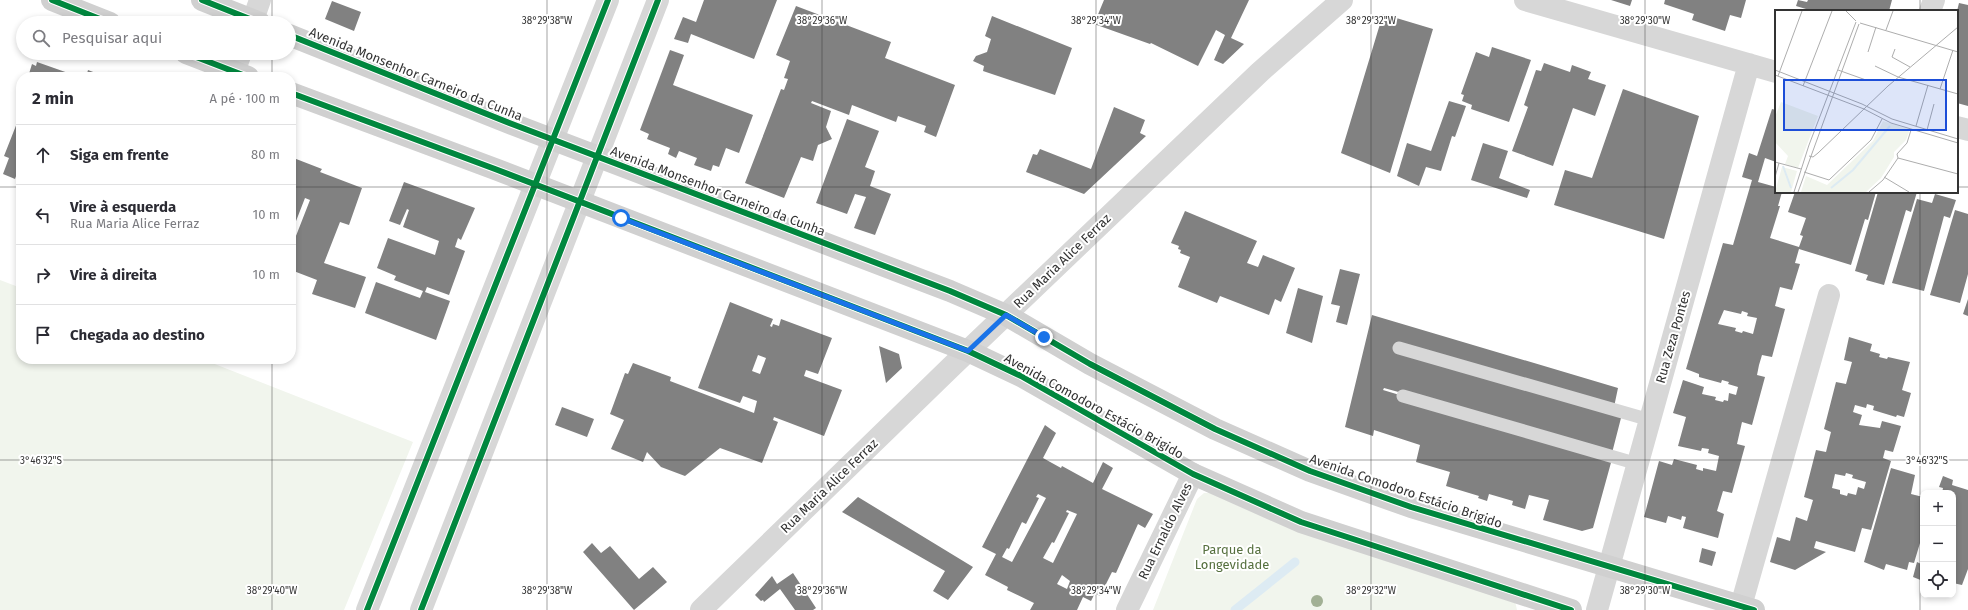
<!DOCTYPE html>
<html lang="pt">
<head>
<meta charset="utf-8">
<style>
	:root { --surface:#fff; --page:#f2f2f3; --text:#2b2b33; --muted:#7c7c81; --line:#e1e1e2 }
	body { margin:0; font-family:"Fira Sans",sans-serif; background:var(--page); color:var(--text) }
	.controls { position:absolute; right:12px; bottom:12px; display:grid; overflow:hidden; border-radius:8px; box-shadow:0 2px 6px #0003 }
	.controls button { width:36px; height:36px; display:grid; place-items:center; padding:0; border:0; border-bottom:1px solid var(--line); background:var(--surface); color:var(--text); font:20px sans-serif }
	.stop { position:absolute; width:12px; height:12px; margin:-9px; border:3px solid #1a73e8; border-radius:50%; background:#fff }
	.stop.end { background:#1a73e8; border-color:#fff; box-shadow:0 1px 4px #0008 }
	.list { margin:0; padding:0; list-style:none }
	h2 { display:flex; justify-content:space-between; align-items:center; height:52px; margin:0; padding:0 16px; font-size:17px }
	h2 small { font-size:13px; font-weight:400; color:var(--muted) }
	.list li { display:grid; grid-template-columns:26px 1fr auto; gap:12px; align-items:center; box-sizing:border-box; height:60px; padding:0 16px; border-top:1px solid var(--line) }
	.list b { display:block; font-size:15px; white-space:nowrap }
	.list p { margin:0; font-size:13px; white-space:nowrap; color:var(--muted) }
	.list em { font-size:13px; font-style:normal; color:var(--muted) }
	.icon { flex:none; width:22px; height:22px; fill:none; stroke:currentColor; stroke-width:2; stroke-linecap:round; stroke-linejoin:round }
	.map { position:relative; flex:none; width:1968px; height:610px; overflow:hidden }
	.search { position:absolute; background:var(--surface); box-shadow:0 2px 6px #0003; left:16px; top:16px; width:280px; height:44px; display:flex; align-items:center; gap:10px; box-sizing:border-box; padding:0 14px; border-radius:22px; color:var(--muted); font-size:15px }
	.panel { position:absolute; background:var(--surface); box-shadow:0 2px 6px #0003; left:16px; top:72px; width:280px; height:292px; border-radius:16px }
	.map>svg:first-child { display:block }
	.green { fill:#f1f5ed }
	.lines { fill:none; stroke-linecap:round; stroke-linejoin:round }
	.stream { stroke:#ddebf3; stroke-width:9 }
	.building { fill:#818181; fill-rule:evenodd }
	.service { stroke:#d7d7d7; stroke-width:13 }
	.minor { stroke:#d7d7d7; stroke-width:22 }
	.tertiary { stroke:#d7d7d7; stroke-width:22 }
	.secondary { stroke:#d0d0d0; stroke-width:22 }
	.cycleway-casing { stroke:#fff; stroke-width:8 }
	.cycleway { stroke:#00873e; stroke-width:6 }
	.tree { fill:#a2b095 }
	.route { stroke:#1a73e8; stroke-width:5 }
	.ticks { fill:none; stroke:#333; stroke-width:1; stroke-opacity:0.45 }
	.labels { text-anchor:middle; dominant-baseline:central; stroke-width:4; stroke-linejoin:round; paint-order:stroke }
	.street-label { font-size:13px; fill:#333; stroke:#fff }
	.park-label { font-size:13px; fill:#56703f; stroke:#fff }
	.inset-river { fill:none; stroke:#ddebf3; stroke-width:2 }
	.inset-road { fill:none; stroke:#adadad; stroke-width:1 }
	.view { fill:#1d4ed8; fill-opacity:0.15; stroke:#1d4ed8; stroke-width:2 }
	.inset-edge { fill:none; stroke:#333; stroke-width:2 }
	.ticks-label { font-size:10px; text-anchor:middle; fill:#333; stroke:#fff; stroke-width:4; stroke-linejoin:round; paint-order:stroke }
</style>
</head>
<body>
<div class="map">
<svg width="1968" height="610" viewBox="0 0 1968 610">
	<rect width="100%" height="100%" fill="#fff"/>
	<path class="green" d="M0,280L21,288V359H202L413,442L344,610H0Z
		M1204,493H1211L1514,597L1517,610H1153L1197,499Z"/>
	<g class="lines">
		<path class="stream" d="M1235,610L1295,562"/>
	</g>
	<path class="building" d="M704,0H777L754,59L691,34L688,43L674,39L683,17L696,22Z
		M1104,0H1249L1231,38L1244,44L1223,64L1214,60L1225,35L1216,30L1198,66L1151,43L1150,44L1094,24Z
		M1611,0H1632L1630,6Z
		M1665,0H1746L1741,18L1730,15L1725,31L1692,20L1694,14L1664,4Z
		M1798,0L1807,2L1808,0H1892L1889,11H1806V9L1796,6Z
		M332,1L361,12L354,31L325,19Z
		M1959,3L1968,5V106L1957,103V11Z
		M796,6L891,42L885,58L955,85L936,137L924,132L926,126L898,116L896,122L852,105L849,115L812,101L811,103L831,111L826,127L832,139L818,145L813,161L801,157L784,198L745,183L781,89L784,90L788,79L784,78L790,61L776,55Z
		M1383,14L1433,29L1390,173L1341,153Z
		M992,16L1072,48L1055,95L983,71L984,66L973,61L976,56L987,52L991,39L985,36Z
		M1492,47L1531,60L1509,122L1471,109L1472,105L1462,101L1464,95L1461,94L1476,52L1489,57Z
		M670,50L684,55L673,85L753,115L739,153L726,148L719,167L713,165L711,171L694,165L697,158L679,151L676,158L668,154L670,148L647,139L649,134L640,130Z
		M37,62L71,74L78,77H28L32,64L36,66Z
		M1544,63L1570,72L1572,65L1591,72L1588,79L1606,85L1595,116L1573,108L1553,166L1512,151L1528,107L1524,105L1536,70L1541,71Z
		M88,70L101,75L107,77H86Z
		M1623,89L1699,116L1664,239L1554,205L1565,170L1592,178Z
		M1449,101L1466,106L1455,137L1452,136L1441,171L1426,167L1419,186L1397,176L1407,143L1431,151Z
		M1114,107L1145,120L1140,133L1146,136L1084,194L1026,172L1033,154L1037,155L1040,149L1091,169Z
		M1772,109L1776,110V162L1765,158L1758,182L1776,187V192H1782L1778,206H1780L1770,238L1799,247L1803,236L1800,235L1806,218L1788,212L1795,192H1876L1868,220L1865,219L1851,265L1799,249L1795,263L1800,264L1792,290L1780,287L1775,306L1785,309L1772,357L1762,355L1759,365L1757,375L1765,377L1752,425L1742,422L1737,444L1745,446L1732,493L1723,491L1717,511L1724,514L1718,538L1683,528L1686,517L1682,516L1681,520L1668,516L1666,523L1644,517L1659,461L1672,465L1674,459L1697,465L1696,469L1703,471V468L1716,471L1719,456L1708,453L1709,449L1702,448L1701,451L1678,446L1686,417L1673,413L1683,380L1704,387L1702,394L1716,397L1715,400L1723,402L1724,400L1728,401L1729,393L1736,395L1738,387L1728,384L1729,382L1722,380L1721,383L1699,377V374L1686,369L1723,243L1733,245L1752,180L1742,177L1749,153L1757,156ZM1724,310L1741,314L1742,311L1748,313L1747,316L1757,318L1753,334L1743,331L1742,333L1735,331L1736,328L1718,324Z
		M847,119L879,131L865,167L875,171L870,186L891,194L875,235L854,228L866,197L855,194L847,214L816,203Z
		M21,121V163L15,179L3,174L9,158L4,156L17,123L20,124Z
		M1483,143L1508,151L1499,178L1530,190L1527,198L1471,180Z
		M291,157L322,169L320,172L362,188L349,225L340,222L324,263L366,277L355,308L312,294L317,280L291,270V240L294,241L310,200L305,198L291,234Z
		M404,182L475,208L461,240L458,238L455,247L465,251L449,295L427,287L425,292L450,301L436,340L365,313L376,282L420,298L423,291L394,280L396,276L377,268L388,238L435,255L439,241L403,227L409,210L407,209L400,225L389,221Z
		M1878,192H1917L1911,212L1906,210L1884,285L1866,280L1868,275L1855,271Z
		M1935,194L1956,200L1950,218L1944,216L1924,291L1892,283L1917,199L1932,203Z
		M1955,210L1968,214V274L1960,303L1930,295Z
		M1185,211L1257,241L1247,263L1258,267L1263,255L1295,268L1281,302L1275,299L1269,315L1220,296L1217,303L1178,287L1190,257L1180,253L1181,250L1178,249L1179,246L1171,243Z
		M1340,269L1360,274L1347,325L1336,322L1340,306L1331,304Z
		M1298,288L1323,296L1312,343L1286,333Z
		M1968,299V316L1963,314Z
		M730,302L773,319L770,326L772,327L773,324L779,326L781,319L832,338L818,374L806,370L804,376L842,390L824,436L774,417L773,420L778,422L762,463L720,448L685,476L661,467L647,452L643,462L611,449L624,420L610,414L625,373L628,374L633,363L671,377L670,381L754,413L757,401L743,396L740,403L698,388ZM758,355L766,358L760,374L752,371Z
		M1372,315L1618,388L1614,407L1621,418L1612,453L1449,406L1384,388L1383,390L1612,459L1593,528L1582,531L1543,520L1549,500L1529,495L1525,509L1512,505L1513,501L1489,494L1487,501L1478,498L1479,496L1446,486L1450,472L1416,462L1420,445L1374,430L1373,436L1345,427Z
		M1849,337L1872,344L1870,351L1880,354L1879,357L1887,359L1888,357L1910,362L1902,390L1911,393L1904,417L1897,415L1896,417L1873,410L1874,406L1867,404L1866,408L1855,405L1853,412L1862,415L1859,425L1880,428L1882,421L1901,426L1893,452L1885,450L1883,458L1891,461L1871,530L1862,528L1855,552L1816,541L1814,548L1826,552L1795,570L1770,562L1777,537L1790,541L1796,517L1807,521L1813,500L1804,497L1816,450L1826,452L1831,432L1824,429L1836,382L1846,384L1852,362L1844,360ZM1846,473L1853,475L1852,478L1866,482L1864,489L1858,487L1856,495L1848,493L1847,496L1840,494V490L1832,488L1835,474L1845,476Z
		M879,346L899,354L902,368L886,383Z
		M562,407L594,419L587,437L555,425Z
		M1045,425L1056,433L1043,458L1061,468L1062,466L1093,483L1103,462L1113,468L1102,489L1153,514L1145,528L1138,524L1116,573L1112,572L1100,596L1093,592L1092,594L1094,595L1091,601L1083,597L1077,610H1030L1034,603L1007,590L1008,587L985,575L996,554L982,547ZM1038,494L1046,498L1012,562L1002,557L1007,548L1009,549L1022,522L1026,524L1039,498L1036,497ZM1067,510L1077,514L1053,563L1043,558L1052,542L1054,543L1069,513L1066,512ZM1062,575L1070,581L1067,589L1057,584Z
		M1891,468L1915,475L1911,494L1923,497V533L1914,563L1909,562L1907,570L1886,564L1884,570L1864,562Z
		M1943,476L1953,480L1952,485L1968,490V569L1962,585L1953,583V493H1942L1943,488L1939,487Z
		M858,497L973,567L948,600L933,591L945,571L842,512Z
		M592,543L601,553L610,546L639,579L653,567L667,582L634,610L583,552Z
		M1702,548L1716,552L1712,566L1699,562Z
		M1922,558H1923V581L1913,577L1917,562L1921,564Z
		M793,573L816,608L813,610H795L780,589L764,602L763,600L761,601L755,595L772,576L777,584Z"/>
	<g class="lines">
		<path class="service" d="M1399,348L1650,420
			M1403,396L1638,464"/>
		<path class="minor" d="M1525,0L1776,72
			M1930,11L1934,0
			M252,23L260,0
			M234,72L241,53
			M1957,127L1968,130
			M1741,606L1829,295
			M1127,610L1193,474
			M1597,610L1749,64"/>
		<path class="tertiary" d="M367,610L608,0
			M421,610L658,0
			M701,610L951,367L1260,72L1342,0"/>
		<path class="secondary" d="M52,0L110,23
			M202,0L260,23
			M289,35L512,124L950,291L1006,315L1090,364L1215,429L1310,471L1411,507L1754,610
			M186,53L248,77
			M291,93L495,169L968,351L1021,376L1193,474L1301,522L1571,610"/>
		<defs>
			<path id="cycleway" d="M52,0L110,23
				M202,0L260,23
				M289,35L512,124L950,291L1006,315L1090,364L1215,429L1310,471L1411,507L1754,610
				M186,53L248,77
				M291,93L495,169L968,351L1021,376L1193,474L1301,522L1571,610
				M367,610L608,0
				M421,610L658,0"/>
		</defs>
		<use href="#cycleway" class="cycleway-casing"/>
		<use href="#cycleway" class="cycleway"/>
	</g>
	<circle class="tree" cx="1317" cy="601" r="6"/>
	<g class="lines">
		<path class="route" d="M621,218L968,351L1006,315L1044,337"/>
	</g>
	<path class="ticks" d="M272,0V23M547,0V610M822,0V610M1096,0V610M1371,0V610M1645,0V610M1920,0V11M272,53V77M0,187H21M291,187H1776M1957,187H1968M1920,192V610M272,359V610M0,460H1968"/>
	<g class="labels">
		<g class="street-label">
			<text transform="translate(416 74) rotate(22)">Avenida Monsenhor Carneiro da Cunha</text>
			<text transform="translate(718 191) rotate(21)">Avenida Monsenhor Carneiro da Cunha</text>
			<text transform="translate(1062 261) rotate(-44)">Rua Maria Alice Ferraz</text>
			<text transform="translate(1673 337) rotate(-74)">Rua Zeza Pontes</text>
			<text transform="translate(1094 406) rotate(29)">Avenida Comodoro Estácio Brigido</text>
			<text transform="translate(829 486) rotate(-44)">Rua Maria Alice Ferraz</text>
			<text transform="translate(1406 491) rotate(19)">Avenida Comodoro Estácio Brigido</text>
			<text transform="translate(1165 531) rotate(-64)">Rua Ernaldo Alves</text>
		</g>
		<g class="park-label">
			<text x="1232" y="549">Parque da<tspan x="1232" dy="15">Longevidade</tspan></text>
		</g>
	</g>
	<g transform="translate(1775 10)">
		<rect width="183" height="183" fill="#fff"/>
		<path d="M6,92L43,106L23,158L10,154L13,146L0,132V107ZM108,111L133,119L134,122L131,130L119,142V147L106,168L91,182H26L31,166L52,175L98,131ZM7,157L22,161L16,182H0Z" fill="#f1f5ed"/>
		<path class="inset-river" d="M8,156L16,178M56,178L78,160L115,116"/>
		<path class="inset-road" d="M71,1L81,11M85,13L183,42M111,20L118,1M120,39L117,47L135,57M93,42L101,17M100,56L123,67L183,84M0,60L87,94L117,109L183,129M63,60L91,70M0,65L89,99L116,113L183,133M3,66L27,1M28,76L57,1M165,79L178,40M141,116L153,75M152,120L159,94M34,146L38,147L43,143L113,76L183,17M123,148L183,164M0,152L26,159M29,162L54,170L96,130L107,109M0,167L4,153M109,167L134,182M19,182L34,135L81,12M23,182L84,14M94,182L108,170L123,148L122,144L132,133L136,120"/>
		<path class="view" d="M9,70H171V120H9Z"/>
		<rect width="183" height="183" class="inset-edge"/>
	</g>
	<g class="ticks-label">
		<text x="547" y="24">38°29'38"W</text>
		<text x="822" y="24">38°29'36"W</text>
		<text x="1096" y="24">38°29'34"W</text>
		<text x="1371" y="24">38°29'32"W</text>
		<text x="1645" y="24">38°29'30"W</text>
		<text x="41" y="464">3°46'32"S</text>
		<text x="1927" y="464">3°46'32"S</text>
		<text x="272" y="594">38°29'40"W</text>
		<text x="547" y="594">38°29'38"W</text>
		<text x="822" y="594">38°29'36"W</text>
		<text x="1096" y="594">38°29'34"W</text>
		<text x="1371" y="594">38°29'32"W</text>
		<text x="1645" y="594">38°29'30"W</text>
	</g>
</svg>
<div class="controls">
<button>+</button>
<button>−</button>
<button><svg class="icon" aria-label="locate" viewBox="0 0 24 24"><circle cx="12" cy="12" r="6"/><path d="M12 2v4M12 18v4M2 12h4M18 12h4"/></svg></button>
</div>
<div class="stop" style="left:621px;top:218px"></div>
<div class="stop end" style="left:1044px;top:337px"></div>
<div class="search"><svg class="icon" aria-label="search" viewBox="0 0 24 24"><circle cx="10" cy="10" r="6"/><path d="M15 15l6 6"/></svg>Pesquisar aqui</div>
<section class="panel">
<h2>2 min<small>A pé · 100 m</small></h2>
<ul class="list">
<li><svg class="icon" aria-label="ahead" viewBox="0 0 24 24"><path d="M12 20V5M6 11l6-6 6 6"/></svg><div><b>Siga em frente</b></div><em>80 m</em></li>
<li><svg class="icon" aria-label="left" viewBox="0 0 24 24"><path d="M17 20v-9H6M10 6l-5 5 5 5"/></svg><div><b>Vire à esquerda</b><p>Rua Maria Alice Ferraz</p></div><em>10 m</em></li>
<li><svg class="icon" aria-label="right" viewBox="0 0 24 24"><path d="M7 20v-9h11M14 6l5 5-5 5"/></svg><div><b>Vire à direita</b></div><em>10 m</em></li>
<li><svg class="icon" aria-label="arrive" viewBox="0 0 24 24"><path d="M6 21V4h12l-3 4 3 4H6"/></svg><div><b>Chegada ao destino</b></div></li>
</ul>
</section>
</div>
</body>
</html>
